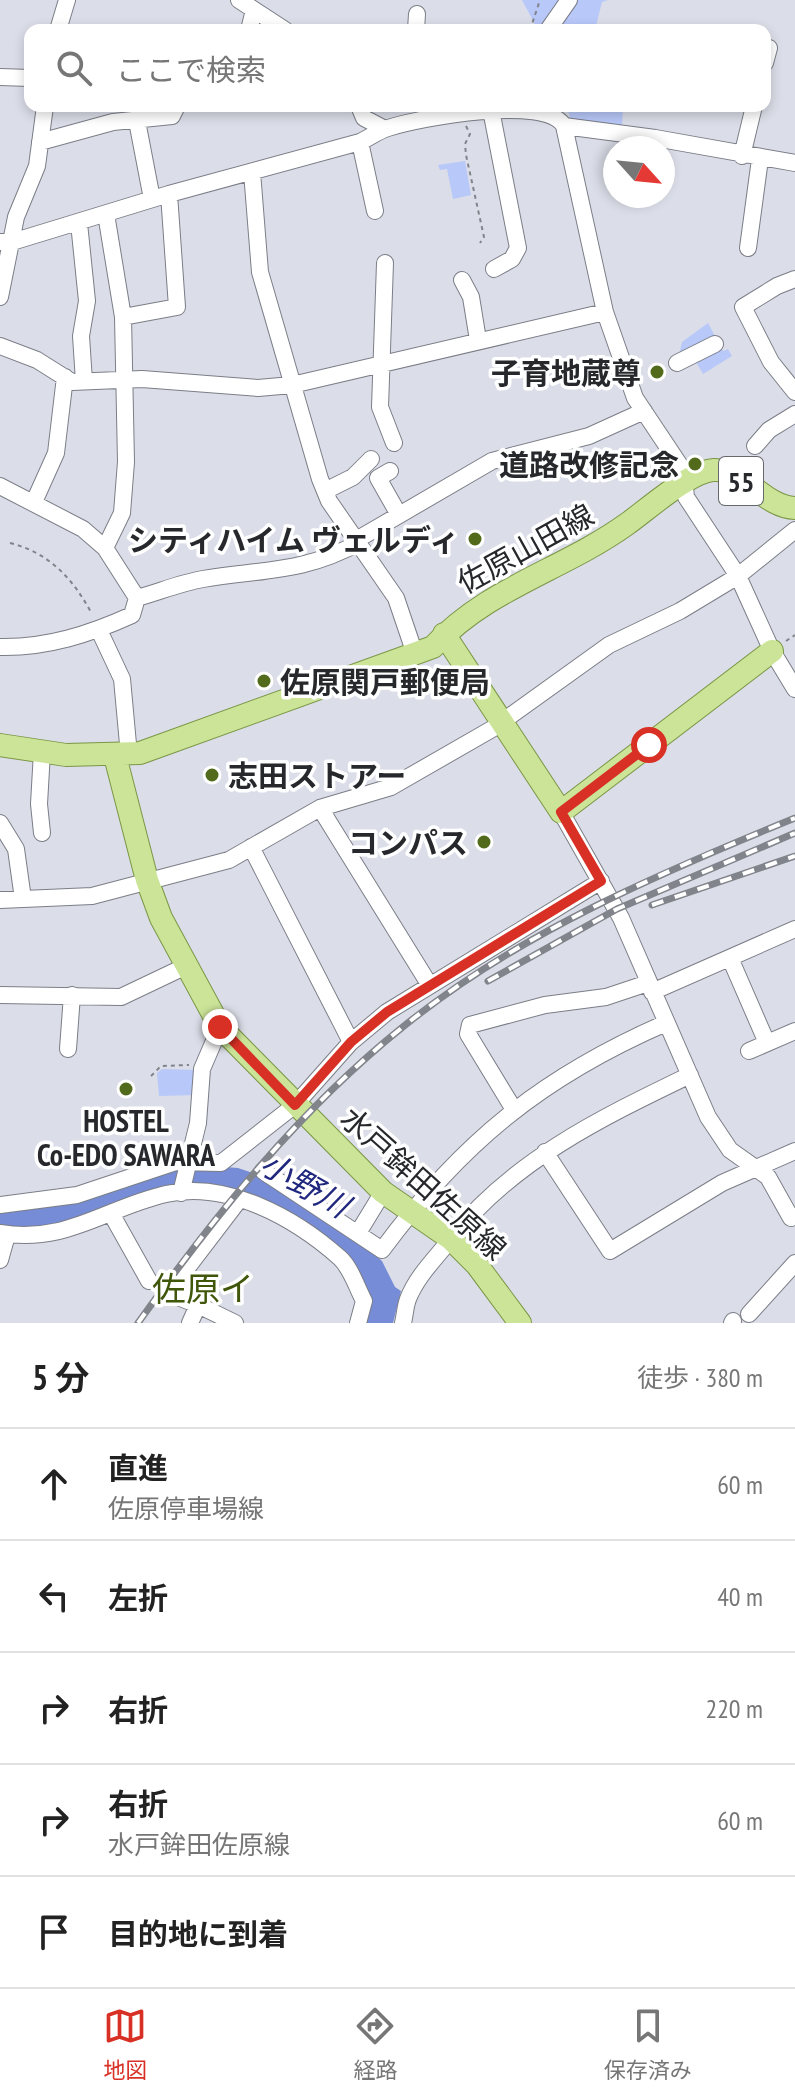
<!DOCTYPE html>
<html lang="ja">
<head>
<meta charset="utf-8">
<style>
	:root { --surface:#fff; --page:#f6f6f6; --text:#222; --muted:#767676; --line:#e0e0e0; --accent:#d93025 }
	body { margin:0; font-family:"PT Sans Narrow","Noto Sans JP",sans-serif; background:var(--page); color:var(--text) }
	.compass { position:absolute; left:603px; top:136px; width:72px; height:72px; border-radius:50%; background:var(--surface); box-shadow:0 4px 12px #0003; rotate:117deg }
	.stop { position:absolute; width:24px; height:24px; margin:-18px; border:6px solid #d93025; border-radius:50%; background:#fff }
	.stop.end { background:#d93025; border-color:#fff; box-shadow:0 2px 8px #0008 }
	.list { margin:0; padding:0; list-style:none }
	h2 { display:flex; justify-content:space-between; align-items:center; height:104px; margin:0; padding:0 32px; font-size:34px }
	h2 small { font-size:26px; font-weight:400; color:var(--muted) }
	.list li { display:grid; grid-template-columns:52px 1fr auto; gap:24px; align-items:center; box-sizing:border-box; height:112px; padding:0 32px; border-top:2px solid var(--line) }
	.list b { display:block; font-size:30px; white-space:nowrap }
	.list p { margin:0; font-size:26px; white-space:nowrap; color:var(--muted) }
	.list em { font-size:26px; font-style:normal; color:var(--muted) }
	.icon { flex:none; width:44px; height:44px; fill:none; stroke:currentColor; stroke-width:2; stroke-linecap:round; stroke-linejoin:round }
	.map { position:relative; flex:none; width:795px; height:1323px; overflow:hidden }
	.search { position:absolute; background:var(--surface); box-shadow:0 4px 12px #0003; left:24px; right:24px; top:24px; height:88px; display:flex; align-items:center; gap:20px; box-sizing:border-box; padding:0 28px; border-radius:16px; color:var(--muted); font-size:30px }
	.sheet { height:664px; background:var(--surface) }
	nav { display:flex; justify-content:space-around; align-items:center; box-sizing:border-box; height:112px; border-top:2px solid var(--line); background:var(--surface); font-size:22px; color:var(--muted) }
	nav a { display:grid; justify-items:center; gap:4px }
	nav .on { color:var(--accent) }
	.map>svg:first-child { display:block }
	.green { fill:#b8c8f9 }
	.water { fill:#778cd6 }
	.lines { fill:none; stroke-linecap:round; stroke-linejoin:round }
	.minor-casing { stroke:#7b7e87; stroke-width:18 }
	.major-casing { stroke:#7b9646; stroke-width:24 }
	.path { stroke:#81848a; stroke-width:2; stroke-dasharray:4 4; stroke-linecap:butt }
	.minor { stroke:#fff; stroke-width:16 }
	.major { stroke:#cbe498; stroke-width:22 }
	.rail-casing { stroke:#81848a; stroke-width:7 }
	.rail { stroke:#fff; stroke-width:4; stroke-dasharray:12; stroke-linecap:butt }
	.route { stroke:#d93025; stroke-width:10 }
	.poi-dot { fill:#526a1b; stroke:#fff; stroke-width:3 }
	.labels { text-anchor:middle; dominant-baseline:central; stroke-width:7; stroke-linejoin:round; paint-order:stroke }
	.shield { fill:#fff; stroke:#67686b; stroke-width:2 }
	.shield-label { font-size:28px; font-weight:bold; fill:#26282b }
	.poi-label { font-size:30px; font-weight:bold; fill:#26282b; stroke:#fff; text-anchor:end }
	.street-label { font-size:30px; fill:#26282b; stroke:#fff }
	.water-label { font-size:32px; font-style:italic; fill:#1f277e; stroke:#fff }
	.quarter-label { font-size:34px; fill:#40560a; stroke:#fff }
</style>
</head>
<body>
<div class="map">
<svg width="795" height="1323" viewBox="0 0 795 1323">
	<rect width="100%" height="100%" fill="#dbdee8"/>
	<path class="green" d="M522,0H608L602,2L595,30H538Z
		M567,106H623L622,127L571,122Z
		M465,161L471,195L453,199L447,169L440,170L438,165Z
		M708,323L723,351L728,349L732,356L703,374L696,362L677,363L682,342Z
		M162,1069L198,1070L196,1095L159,1096L157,1073Z"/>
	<path class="water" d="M199,1165L238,1168L256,1174L357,1239L382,1261L395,1287L401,1291L393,1323H365L347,1257L222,1188L59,1226L0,1228V1210Z"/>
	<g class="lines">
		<defs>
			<path id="minor" d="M239,0L285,30
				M58,30L67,0
				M249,30L254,10
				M416,30L417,14
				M548,30L569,0
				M765,63L769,48
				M0,77L30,78
				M359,106L364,118L385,129
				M491,110L518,248L512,259L494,269
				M137,121L152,199
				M564,126L655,138L795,163
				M40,142L113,122L172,116L176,108
				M360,142L375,211
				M742,156L754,106
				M252,172L260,272L320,479L329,501L396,598L415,654
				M79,223L87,301L81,336L84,381
				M0,242H12L169,194L360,142C369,138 378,131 388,128C419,118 546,94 564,126L605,312L635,398L683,470L686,497L738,576L772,651L795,689
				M748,248L760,159
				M385,263L380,407L394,443
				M795,279L777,286L743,307L771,362L795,392
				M462,280L471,297L478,340
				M0,297L16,217L37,166L45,106
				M123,317L177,307L169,194
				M0,346L37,360L72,382L142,379L258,388L292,385L605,312
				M677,363L715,344
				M755,446L769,430L795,414
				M390,471L378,478L399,515
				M0,486L83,529L105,548L137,598
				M325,491L353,477L371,459
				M34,502L56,453L65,377
				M358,539L492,461L589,436L644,411
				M105,548L122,513L126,462L123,317L106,214
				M99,630L122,679L129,755
				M0,647C47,648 90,634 132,615L137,598C159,592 180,583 203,579C263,569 304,573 360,542
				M42,752L39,804L42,833
				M320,808L429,984
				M561,812L621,918L708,1117L730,1150L768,1177L791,1218L795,1216
				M0,823L16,849L23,899
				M251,847L351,1042
				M0,900L92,896L229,860L320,808L391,787L492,729L609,645L680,611L738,576L795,530
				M730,958L767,1043
				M652,992L795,929
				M0,995L121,997L184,967
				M68,1049L72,995
				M749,1051L795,1031
				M513,1108L468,1034L470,1025L545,1005L606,997L648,983
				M545,1152L610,1251L722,1183L795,1151
				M263,1171L382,1250C462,1142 542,1077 666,1023
				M181,1193L198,1123L202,1069L220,1027
				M0,1205L77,1195L176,1162L221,1163L295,1105L351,1042L387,1012L601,881
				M112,1215L149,1281
				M0,1233C67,1244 105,1208 166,1194C227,1180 295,1218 340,1258C351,1268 357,1288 364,1301L358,1323
				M358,1233L383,1192
				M0,1260L7,1235
				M198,1305L168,1293L239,1200
				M749,1314L795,1263
				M190,1323L198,1305L235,1323
				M403,1323C405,1315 405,1307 408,1299C417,1276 435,1259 450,1240C511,1161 603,1117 690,1075
				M732,1323L733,1321"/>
			<path id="major" d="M444,634L561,812L772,651
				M0,745L66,755L140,753L433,647C487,588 563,570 627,524C647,510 690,471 714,470C744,469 764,507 795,508
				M115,756L147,880L161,918L220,1027L383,1192L451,1239L477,1265L520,1323"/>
		</defs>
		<use href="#minor" class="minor-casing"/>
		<use href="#major" class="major-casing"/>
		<path class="path" d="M530,30L540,0
			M466,126L470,134L465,144L466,155L484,237L480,243
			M10,543C50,553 73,579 92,614
			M786,641L795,635
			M151,1076L161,1066L189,1065"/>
		<use href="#minor" class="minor"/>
		<use href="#major" class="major"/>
		<defs>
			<path id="rail" d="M652,905L795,856
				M488,981L617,909L795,833
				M138,1323C216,1214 299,1110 404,1026C519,933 660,873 795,818"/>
		</defs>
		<use href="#rail" class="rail-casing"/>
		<use href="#rail" class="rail"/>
	</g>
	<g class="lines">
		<path class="route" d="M220,1027L295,1105L351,1042L387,1012L601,881L561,812L649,745"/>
	</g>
	<g class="poi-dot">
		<circle cx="657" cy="372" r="8"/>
		<circle cx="695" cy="464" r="8"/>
		<circle cx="475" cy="539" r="8"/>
		<circle cx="264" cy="681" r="8"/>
		<circle cx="212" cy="775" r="8"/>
		<circle cx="484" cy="842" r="8"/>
		<circle cx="126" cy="1089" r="8"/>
	</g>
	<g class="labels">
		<rect class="shield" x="719" y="457" width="44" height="48" rx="6"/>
		<g class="shield-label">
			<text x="741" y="481">55</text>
		</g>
		<g class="poi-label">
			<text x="641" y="372">子育地蔵尊</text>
			<text x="679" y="464">道路改修記念</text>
			<text x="459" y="539">シティハイム ヴェルディ</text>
			<text x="280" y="681" text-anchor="start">佐原関戸郵便局</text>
			<text x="228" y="775" text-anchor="start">志田ストアー</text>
			<text x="468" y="842">コンパス</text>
			<text x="126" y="1120" text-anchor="middle">HOSTEL<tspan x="126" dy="34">Co-EDO SAWARA</tspan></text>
		</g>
		<g class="street-label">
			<text transform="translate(525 548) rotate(-29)">佐原山田線</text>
			<text transform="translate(424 1183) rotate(42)">水戸鉾田佐原線</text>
		</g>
		<g class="water-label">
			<text transform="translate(305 1184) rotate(30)">小野川</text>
		</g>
		<g class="quarter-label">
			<text x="203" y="1288">佐原イ</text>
		</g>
	</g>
</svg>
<svg class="compass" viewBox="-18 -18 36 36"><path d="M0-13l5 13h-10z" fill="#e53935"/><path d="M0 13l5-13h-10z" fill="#767676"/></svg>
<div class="stop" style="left:649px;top:745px"></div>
<div class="stop end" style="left:220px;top:1027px"></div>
<div class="search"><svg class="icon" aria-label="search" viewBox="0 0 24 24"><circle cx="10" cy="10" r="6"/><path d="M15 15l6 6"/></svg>ここで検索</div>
</div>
<section class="sheet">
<h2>5 分<small>徒歩 · 380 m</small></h2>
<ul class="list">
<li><svg class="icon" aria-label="ahead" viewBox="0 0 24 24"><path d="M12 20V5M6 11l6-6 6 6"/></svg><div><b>直進</b><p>佐原停車場線</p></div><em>60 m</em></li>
<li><svg class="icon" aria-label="left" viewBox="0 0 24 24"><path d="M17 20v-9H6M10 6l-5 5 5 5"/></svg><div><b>左折</b></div><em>40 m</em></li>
<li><svg class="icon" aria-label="right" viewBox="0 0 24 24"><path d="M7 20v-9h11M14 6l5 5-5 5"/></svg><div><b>右折</b></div><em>220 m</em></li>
<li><svg class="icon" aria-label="right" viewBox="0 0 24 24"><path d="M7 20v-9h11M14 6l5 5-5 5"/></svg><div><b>右折</b><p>水戸鉾田佐原線</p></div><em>60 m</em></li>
<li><svg class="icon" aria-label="arrive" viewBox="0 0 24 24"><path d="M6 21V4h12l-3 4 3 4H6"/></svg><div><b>目的地に到着</b></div></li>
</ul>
</section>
<nav>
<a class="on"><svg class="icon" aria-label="map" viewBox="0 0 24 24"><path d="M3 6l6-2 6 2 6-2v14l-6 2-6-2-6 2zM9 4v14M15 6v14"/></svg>地図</a>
<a><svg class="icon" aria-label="directions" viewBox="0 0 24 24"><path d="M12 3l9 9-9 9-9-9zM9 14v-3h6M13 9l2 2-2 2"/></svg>経路</a>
<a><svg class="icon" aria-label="saved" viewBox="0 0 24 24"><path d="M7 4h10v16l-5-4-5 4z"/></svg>保存済み</a>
</nav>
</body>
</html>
